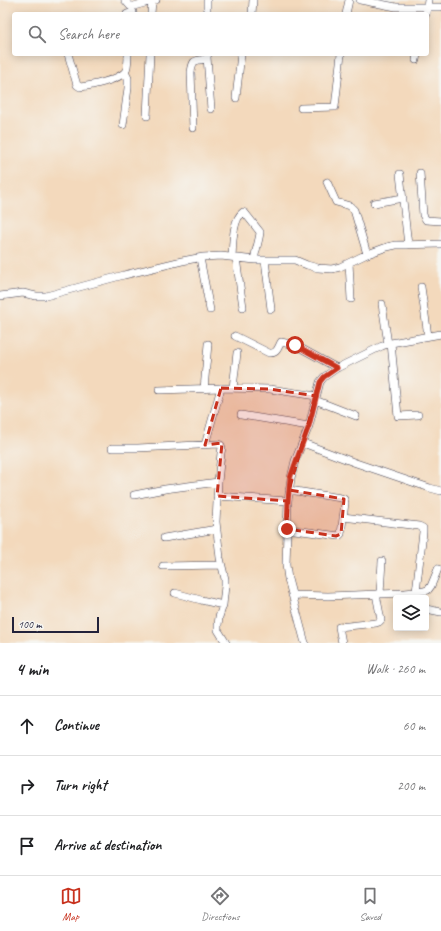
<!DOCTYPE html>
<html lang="en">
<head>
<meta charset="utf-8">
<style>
	:root { --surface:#fff; --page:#f2f2f2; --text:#202124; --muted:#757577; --line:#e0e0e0; --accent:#c8321e }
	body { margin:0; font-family:Caveat,sans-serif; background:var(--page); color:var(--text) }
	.controls { position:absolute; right:12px; bottom:12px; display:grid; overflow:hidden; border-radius:4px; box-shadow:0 2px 10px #0003 }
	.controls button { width:36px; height:36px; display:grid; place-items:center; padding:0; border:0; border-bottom:1px solid var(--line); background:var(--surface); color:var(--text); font:20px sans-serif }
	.scale { position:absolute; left:12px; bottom:10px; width:87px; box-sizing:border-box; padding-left:4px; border:2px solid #22223b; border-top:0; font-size:11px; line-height:14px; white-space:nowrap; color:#22223b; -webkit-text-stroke:3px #f6f6f2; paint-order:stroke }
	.stop { position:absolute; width:12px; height:12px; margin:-9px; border:3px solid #c8321e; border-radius:50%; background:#fff }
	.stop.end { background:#c8321e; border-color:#fff; box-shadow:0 1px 4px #0008 }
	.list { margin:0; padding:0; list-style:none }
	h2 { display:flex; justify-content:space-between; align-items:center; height:52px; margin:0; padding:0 16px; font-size:17px }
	h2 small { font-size:13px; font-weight:400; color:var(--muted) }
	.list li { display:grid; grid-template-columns:26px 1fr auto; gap:12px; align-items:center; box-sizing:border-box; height:60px; padding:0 16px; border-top:1px solid var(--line) }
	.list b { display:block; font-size:15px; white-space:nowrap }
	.list em { font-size:13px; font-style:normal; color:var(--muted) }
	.icon { flex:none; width:22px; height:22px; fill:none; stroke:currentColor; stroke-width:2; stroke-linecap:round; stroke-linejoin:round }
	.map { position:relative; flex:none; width:441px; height:643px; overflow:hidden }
	.search { position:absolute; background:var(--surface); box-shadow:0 2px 10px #0003; left:12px; right:12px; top:12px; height:44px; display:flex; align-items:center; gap:10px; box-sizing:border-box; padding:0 14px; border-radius:4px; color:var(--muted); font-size:15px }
	.sheet { height:232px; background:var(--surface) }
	nav { display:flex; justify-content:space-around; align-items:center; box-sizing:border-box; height:56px; border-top:1px solid var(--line); background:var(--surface); font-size:11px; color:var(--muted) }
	nav a { display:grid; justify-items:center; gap:2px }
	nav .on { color:var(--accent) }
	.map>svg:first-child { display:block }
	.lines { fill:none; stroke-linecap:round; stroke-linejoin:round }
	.minor-casing { stroke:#413d4e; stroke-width:8 }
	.minor { stroke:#fff; stroke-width:7 }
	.route { stroke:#c8321e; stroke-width:5 }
	.marked { fill:#c8321e; fill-opacity:0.2; stroke:#c8321e; stroke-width:3; stroke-dasharray:8 5; stroke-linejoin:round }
</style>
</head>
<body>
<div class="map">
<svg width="441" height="643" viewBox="0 0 441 643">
	<rect width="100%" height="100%" fill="#f6f6f2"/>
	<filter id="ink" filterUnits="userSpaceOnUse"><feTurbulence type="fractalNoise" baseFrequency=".025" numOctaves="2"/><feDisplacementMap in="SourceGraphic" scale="8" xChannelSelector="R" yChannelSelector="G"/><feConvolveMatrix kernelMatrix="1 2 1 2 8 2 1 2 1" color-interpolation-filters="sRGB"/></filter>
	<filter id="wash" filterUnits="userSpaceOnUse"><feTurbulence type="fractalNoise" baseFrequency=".012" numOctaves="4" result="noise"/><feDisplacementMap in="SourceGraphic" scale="16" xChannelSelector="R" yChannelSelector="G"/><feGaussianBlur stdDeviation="0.9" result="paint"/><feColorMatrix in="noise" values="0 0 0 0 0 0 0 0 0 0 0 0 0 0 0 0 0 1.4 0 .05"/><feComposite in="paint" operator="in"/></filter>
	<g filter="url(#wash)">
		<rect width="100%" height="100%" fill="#f3d9bc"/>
	</g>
	<g filter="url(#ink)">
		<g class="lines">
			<defs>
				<path id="minor" d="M125,0L130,6H134L156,0
					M207,0V14
					M360,0L396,7H441
					M127,14L133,12
					M151,14L152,1
					M252,14L253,0
					M346,14L349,0
					M426,14L428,0
					M68,54L77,85L80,87C90,86 118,80 125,72C128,68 128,59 128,54
					M207,57L211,109
					M416,60L417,54
					M236,98L241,54
					M301,108L335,107L341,54
					M147,116L150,54
					M123,125L128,88V78L125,72
					M193,128L191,72C193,59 194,61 206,59L207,57L208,54
					M420,173L423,215L426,220L441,221
					M400,174L408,245
					M327,182L336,202L350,206L354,210L367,254
					M374,203L403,198
					M232,257C233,245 232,220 243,212L245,213L260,232C260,237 255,253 254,260
					M200,258L210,310
					M236,258L243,307
					M265,260L271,309
					M349,263L351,299
					M421,287L428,336
					M0,296L23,293L36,296H46L124,275L182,261L203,257L221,256L255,260H295L307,265L318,268L332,269L340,267L365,255L387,247L396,245L441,244
					M382,304L388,344
					M235,336L269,353C277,354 278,348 281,342L295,345L337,368
					M391,343L398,416L418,415
					M233,388L237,353
					M204,389L208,344
					M159,390L221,388L270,389L316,396
					M315,400L356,416
					M241,415L309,426
					M303,443L356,463L430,488L441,491
					M205,445L221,388
					M112,448H138L218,444L221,445L222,448L221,453L218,482L216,522L220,558L225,579V586L223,605L219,617L218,625V630L226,643
					M134,495L165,489L218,482
					M217,496L288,501
					M343,517L419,526L423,528V532L416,592
					M287,529L339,536L341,534L345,503L344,499L341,498L289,490
					M164,538L217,529
					M163,566L221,565
					M175,593L201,600L223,605
					M380,594L382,561
					M292,595L328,596L405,593L424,591L428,590L431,586L438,569
					M426,609L441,612
					M305,643L288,579L286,565L288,501L291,478L295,461L309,426L320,382L324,377L337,368L382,346L391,343L441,334
					M342,643L339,627L376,623L379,622L381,620L376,594"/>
			</defs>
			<use href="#minor" class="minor-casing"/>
			<use href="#minor" class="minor"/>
		</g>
	</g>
	<g class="lines" filter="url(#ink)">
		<path class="route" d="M287,529L288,501L290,478L296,461L309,426L320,382L324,377L337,368L295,345"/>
	</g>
	<path class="marked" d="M221,388L270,389L316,396L289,490L344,499L341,534L336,536L287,529L288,501L217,496L222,443L205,445Z"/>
</svg>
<div class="controls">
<button><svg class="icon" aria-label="layers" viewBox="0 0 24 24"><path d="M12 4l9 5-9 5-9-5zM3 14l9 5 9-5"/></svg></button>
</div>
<div class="scale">100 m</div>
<div class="stop" style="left:295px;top:345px"></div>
<div class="stop end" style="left:287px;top:529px"></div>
<div class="search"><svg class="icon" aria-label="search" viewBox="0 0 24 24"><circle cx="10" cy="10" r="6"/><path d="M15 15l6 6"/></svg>Search here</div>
</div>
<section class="sheet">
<h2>4 min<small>Walk · 260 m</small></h2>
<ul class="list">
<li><svg class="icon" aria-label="ahead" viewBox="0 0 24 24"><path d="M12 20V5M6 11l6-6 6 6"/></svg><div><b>Continue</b></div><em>60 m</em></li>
<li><svg class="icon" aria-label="right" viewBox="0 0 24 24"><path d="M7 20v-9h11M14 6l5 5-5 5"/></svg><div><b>Turn right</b></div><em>200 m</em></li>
<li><svg class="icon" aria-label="arrive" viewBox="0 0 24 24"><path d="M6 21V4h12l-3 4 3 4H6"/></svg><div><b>Arrive at destination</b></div></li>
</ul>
</section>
<nav>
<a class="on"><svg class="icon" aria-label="map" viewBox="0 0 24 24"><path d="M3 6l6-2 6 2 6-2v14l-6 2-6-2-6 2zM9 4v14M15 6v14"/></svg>Map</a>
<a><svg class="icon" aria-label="directions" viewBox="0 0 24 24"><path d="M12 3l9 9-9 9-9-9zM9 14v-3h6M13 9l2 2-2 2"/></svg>Directions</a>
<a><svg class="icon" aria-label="saved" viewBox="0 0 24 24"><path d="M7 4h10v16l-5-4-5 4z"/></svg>Saved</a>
</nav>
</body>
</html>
